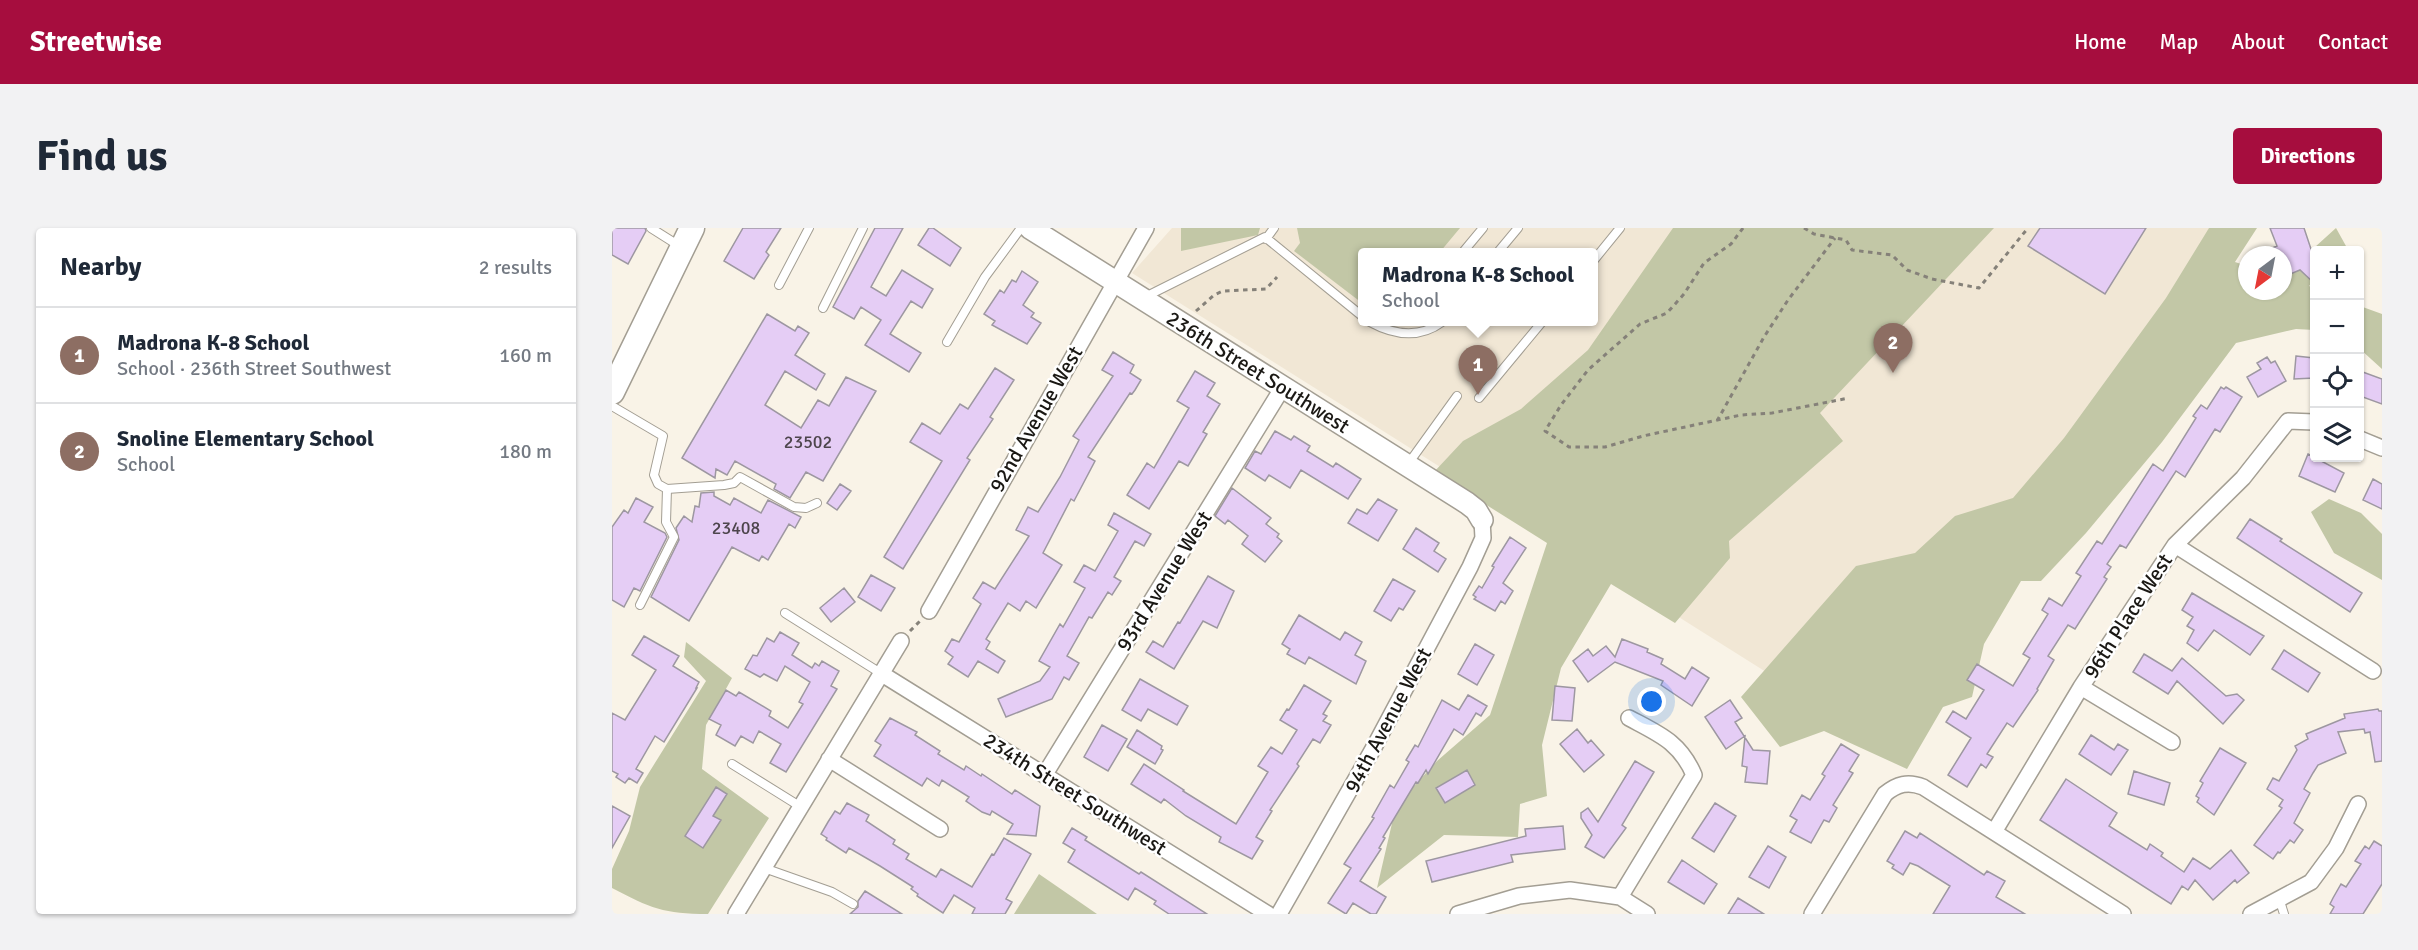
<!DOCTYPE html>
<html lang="en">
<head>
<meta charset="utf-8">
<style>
	:root { --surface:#fff; --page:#f2f2f3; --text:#1f2937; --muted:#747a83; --line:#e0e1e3; --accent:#a60d3e }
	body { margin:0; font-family:Signika,sans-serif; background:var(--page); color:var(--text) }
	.controls { position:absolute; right:18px; top:18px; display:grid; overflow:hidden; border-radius:6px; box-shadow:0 2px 4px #0004 }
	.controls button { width:54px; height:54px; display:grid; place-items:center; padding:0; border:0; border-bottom:2px solid var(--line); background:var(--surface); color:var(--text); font:30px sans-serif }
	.compass { position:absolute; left:1626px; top:18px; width:54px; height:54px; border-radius:50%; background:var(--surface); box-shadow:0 2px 4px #0004; rotate:212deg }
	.you { position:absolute; left:1040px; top:474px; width:21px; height:21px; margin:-15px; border:4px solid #fff; border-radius:50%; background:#1a73e8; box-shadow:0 0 0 9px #1a73e833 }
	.badge { display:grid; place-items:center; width:39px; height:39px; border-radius:50%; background:var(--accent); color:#fff; font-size:20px; font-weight:700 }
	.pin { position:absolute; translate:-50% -50px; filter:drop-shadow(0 2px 3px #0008) }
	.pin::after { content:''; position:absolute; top:32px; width:21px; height:18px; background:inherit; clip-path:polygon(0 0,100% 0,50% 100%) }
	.popup { position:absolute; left:746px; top:20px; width:240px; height:78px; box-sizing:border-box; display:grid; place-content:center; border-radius:6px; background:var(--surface); filter:drop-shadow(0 2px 4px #0005); font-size:20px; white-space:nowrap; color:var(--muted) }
	.popup b { font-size:22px; color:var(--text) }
	.popup::after { content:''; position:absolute; left:50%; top:100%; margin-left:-12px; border:12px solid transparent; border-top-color:var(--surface) }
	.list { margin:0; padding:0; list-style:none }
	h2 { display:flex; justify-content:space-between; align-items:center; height:78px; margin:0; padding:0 24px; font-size:26px }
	h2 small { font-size:20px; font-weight:400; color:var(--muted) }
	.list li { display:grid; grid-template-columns:39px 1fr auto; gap:18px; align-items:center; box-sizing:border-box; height:96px; padding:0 24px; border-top:2px solid var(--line) }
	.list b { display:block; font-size:22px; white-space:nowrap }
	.list p { margin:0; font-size:20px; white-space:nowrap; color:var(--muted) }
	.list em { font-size:20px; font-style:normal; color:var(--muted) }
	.icon { flex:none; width:33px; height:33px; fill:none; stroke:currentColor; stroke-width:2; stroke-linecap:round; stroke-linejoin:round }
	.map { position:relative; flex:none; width:1770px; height:686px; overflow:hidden; border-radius:6px }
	header { display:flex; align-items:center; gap:36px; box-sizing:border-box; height:84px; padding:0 30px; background:var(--accent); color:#fff }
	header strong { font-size:28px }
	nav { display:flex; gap:33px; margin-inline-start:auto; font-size:21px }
	.intro { display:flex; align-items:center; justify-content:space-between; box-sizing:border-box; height:144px; padding:0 36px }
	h1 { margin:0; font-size:42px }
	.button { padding:15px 27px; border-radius:6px; background:var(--accent); color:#fff; font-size:21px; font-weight:700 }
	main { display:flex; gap:36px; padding:0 36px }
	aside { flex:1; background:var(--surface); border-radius:6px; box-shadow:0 2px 4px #0004 }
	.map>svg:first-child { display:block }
	.built { fill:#f1e7d5; fill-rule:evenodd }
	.green { fill:#c2c7a6 }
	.building { fill:#e5cdf5; stroke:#9d97a1; stroke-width:1.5 }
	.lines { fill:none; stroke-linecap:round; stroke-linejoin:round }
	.lane-casing { stroke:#a39e93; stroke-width:10 }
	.street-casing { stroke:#a39e93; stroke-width:18 }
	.secondary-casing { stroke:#a39e93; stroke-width:24 }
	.primary-casing { stroke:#a39e93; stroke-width:27 }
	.path { stroke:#858179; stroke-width:3; stroke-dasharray:4.5 4.5; stroke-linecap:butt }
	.lane { stroke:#fff; stroke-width:8 }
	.street { stroke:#fff; stroke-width:15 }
	.secondary { stroke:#fff; stroke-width:21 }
	.primary { stroke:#fff; stroke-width:24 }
	.labels { text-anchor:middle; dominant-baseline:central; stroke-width:5; stroke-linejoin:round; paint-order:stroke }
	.number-label { font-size:18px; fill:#4d454c }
	.street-label { font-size:21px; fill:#1a1814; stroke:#fff }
</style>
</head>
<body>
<header>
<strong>Streetwise</strong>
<nav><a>Home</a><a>Map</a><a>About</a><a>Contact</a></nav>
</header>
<div class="intro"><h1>Find us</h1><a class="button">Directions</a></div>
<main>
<aside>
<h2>Nearby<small>2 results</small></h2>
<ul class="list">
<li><span class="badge" style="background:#8d6e63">1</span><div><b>Madrona K-8 School</b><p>School · 236th Street Southwest</p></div><em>160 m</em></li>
<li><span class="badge" style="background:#8d6e63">2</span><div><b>Snoline Elementary School</b><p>School</p></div><em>180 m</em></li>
</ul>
</aside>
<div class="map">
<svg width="1770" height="686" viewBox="0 0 1770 686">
	<rect width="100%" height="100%" fill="#f9f3e7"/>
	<path class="built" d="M560,0H1616L1281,524L520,45ZM750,24H982V94H750Z"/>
	<path class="green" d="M569,0H648L646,7L569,23Z
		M685,0H848L828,24H750V75L682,23L688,15Z
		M1061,0H1382L1208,185L1231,213L1117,313L1118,330L1063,395L999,356L949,440L930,517L935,568L908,576L906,609L832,607L765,660L784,578L825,533L878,487L935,315L822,244L851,213L909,181L976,122Z
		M1597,0H1645L1623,34L1635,38V63H1671V48L1724,0L1734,18L1730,22H1702V52L1697,58L1702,60V102L1684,101L1624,115L1550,214L1474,305L1429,353H1409L1372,416L1360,469L1331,479L1295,541L1212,503L1168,519L1129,469L1244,338L1303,325L1343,288L1401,270L1452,210L1554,70Z
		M1748,78L1770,86V141L1748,121Z
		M1717,271L1749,285L1770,306V352L1722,325L1699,284Z
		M74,414L120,450L94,497L90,541L157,590L96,686C52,686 38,680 0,660V641L17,603L28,559L94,453L72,429Z
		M427,646L485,686H402Z"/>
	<path class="building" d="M0,0H33L34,3L16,36L0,27Z
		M131,0H169L154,24L157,27L142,51L112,33Z
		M263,0H291L259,59L274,68L290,42L321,61L310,80L299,73L278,106L309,125L297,144L253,117L269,92L249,79L242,91L221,79Z
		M317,0H321L349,20L338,38L306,17Z
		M1428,0H1534L1493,66L1416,18Z
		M1658,0H1692L1702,30V55L1688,42L1671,49V27H1644L1665,18Z
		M410,43L426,54L411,77L422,85L419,89L429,95L415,116L380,97L383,93L372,86L388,62L392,65L400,52L404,54Z
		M155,86L183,103L186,98L197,105L183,127L213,146L204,162L173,143L153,177L189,200L206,172L217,178L234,149L264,163L211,253L194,244L178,270L162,261L164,256L123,233L115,247L104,241L103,250L70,230Z
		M501,124L522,137L518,145L529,152L523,162L520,166L518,165L476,229L483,233L462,273L459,271L431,325L450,337L424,380L414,373L408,383L396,375L374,411L378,414L374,421L393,433L386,445L366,433L356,449L336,436L341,429L333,423L340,411L347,414L369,376L361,370L371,354L383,361L417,308L404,302L416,279L426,284L448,249L467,212L461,208L501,148L490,142Z
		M1684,128L1702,130V150L1682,151Z
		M1655,129L1659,135L1663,133L1674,153L1646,169L1635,149L1649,141L1645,135Z
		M383,140L402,152L378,189L381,191L355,230L358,232L291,341L272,329L330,233L298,214L310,195L328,206L348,176L356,181Z
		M583,143L603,155L595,168L608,176L591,204L595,206L576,238L567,233L537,281L515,267L535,235L542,240L577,180L565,173Z
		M1748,143L1770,151V176L1748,168Z
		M1609,159L1612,161L1614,159L1630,169L1608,204L1603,201L1573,249L1564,243L1514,320L1508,317L1495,336L1499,339L1492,349L1495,351L1463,401L1456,397L1436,428L1442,432L1425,461L1426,462L1401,499L1395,495L1375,526L1381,529L1374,540L1369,536L1355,559L1336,547L1359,510L1334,494L1341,483L1354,491L1372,462L1355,452L1365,436L1401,458L1418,430L1411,426L1436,386L1430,382L1437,370L1450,378L1469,348L1464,345L1485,313L1490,316L1541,236L1551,243L1584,190L1581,188L1589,177L1595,181Z
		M663,203L679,212L682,208L698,218L695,223L721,239L724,235L749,251L736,271L689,242L678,260L657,247L653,253L633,240L643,223L649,226Z
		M1696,226L1732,245L1723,264L1687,248Z
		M1761,251L1770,256V281L1751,272Z
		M228,256L239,263L225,282L215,275Z
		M620,260L659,290L654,296L667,306L665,309L670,313L653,334L630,316L636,308L616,292L613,296L603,288Z
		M102,264V268L118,277L122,270L149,285L156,272L189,289L183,300L177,296L156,332L150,328L147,333L120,319L77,393L39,369L67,312L64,300L72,288L80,294L83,278L87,279L89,265Z
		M24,270L41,279L32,294L53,305L55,309L28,363L22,360L12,379L0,372V299L12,282L16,285Z
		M766,271L785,282L766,313L736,295L745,281L755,286Z
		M502,285L539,306L532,318L523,313L502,349L509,353L500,367L496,364L480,390L477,389L455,428L467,435L457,452L452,449L440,471L394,489L386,471L428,453L438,439L427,433L448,396L451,399L473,360L462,354L472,337L483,343L506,303L496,297Z
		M1638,291L1670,311L1668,313L1750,365L1738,384L1625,310Z
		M804,300L827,315L822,323L834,331L826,344L791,321Z
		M898,309L914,320L891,355L901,363L893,376L889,373L883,383L862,371L864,369L861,367L867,358L870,360L882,339L880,338Z
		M259,347L283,360L269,383L246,369Z
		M596,348L622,363L605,400L591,393L562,441L534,424L541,413L551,419L566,394L568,395Z
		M781,351L803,363L791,382L787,380L779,393L762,383Z
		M232,360L243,374L219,394L208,380Z
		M1580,365L1652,408L1638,427L1602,402L1586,423L1575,415L1582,402L1575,398L1581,389L1570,382Z
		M687,387L728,412L733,404L750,414L743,427L754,433L744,456L697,429L693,436L675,426L678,421L670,416Z
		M168,404L187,415L180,427L200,440L203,435L207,438L210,433L227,443L219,458L225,461L174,544L158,535L169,516L147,503L141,515L129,508L123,518L104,507L109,497L97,491L114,462L124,468L127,464L159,483L157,488L176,500L191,476L187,474L198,454L173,438L165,453L152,446L148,449L133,441L141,427L145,428L155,410L162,414Z
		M32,408L67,428L61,438L87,454L84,460H85L52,514L43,508L24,541L31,545L25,555L17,550L13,555L4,549L6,546L0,543V485L13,492L44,442L20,427Z
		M1010,411L1036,421L1035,424L1051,431L1049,436L1073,451L1080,439L1097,450L1080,478L1049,457L1051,453L1003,434L976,454L961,433L976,421L981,428L994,418L1003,429Z
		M863,416L882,427L865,457L846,446Z
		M1672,422L1708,445L1696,464L1660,441Z
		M1532,426L1560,443L1570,430L1614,468L1625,466L1632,472L1611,496L1565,453L1556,466L1521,444Z
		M528,451L576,478L565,497L536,481L529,493L510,482Z
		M692,457L719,473L711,486L715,488L711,493L719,497L708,515L701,511L685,536L687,538L658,582L660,583L644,609L651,613L640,631L607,614L609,609L574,588L552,571L549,575L519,556L532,536L572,562L571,563L624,596L656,544L646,538L659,519L670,526L685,502L668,492L675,481L677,482Z
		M943,458L963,460L960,493L940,492Z
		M856,467L875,478L869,488L864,485L851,507L842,501L816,546L814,542L806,555L804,554L771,609L773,610L767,620L769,621L748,653L774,669L764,686H759L741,675L734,686L716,675L739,640L732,636L762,590L760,589L778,557L782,560L797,534L794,532L803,517L806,519L830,472L847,482Z
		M1118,472L1130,490L1123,494L1141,522L1158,523L1155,556L1133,554L1135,539L1130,538L1133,508L1114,521L1093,489Z
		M1766,481L1767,483H1770V533L1763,534L1758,504L1753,505L1752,501L1726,504L1734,525L1706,537L1701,545L1692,561L1698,565L1682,595L1691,602L1682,615L1678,612L1668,625L1666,624L1661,631L1642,617L1670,580L1667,578L1671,572L1655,561L1661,550L1667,553L1685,522L1683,518L1696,511L1694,506L1733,490L1732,486Z
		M278,490L305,504L303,507L328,523L326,526L352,542L354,538L369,548L370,546L400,566L403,562L428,578L424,608L395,606L401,596L380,583L378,587L370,584L354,573L357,569L330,552L327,558L315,550L310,558L262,528L269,517L263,513Z
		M490,497L515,511L496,543L472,529Z
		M965,501L976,515L979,512L992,527L972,544L948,516Z
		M525,502L550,518L549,521L551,522L543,536L515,519Z
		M1479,507L1502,522L1506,516L1516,522L1499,547L1467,526Z
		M1229,516L1247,527L1237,543L1241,545L1221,577L1225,580L1217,594L1212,592L1199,615L1178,604L1185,592L1178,588L1190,567L1198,572L1213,548L1210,546Z
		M1608,520L1634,535L1602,587L1585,574L1587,570L1584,568L1591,555L1588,553Z
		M1023,533L1042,544L1010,597L1014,600L992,630L973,619L980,607L969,590V585L976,580L986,594Z
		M855,542L863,557L833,575L824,560Z
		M1522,543L1558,555L1552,577L1516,566Z
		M1454,551L1505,585L1497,598L1535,622L1538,616L1551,625L1549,628L1572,644L1581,630L1598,641L1619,622L1637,645L1625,655L1623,652L1601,672L1583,652L1576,662L1570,658L1559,676L1428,592Z
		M104,559L115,566L101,588L109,592L91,620L73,608Z
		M235,575L257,587L254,593L283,612L281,616L297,626L294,631L324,649L329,641L360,659L380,626L382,627L392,610L419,626L394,671L400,674L393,686H360L363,680L342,667L331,685L305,668L306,666L299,661L301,659L268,638L237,620L234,625L214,612L215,610L209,606L216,594L223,583L228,586Z
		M1103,575L1124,588L1102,624L1080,610Z
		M0,578L18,588L0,620Z
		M951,598L953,621L899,627L901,634L820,654L814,633L914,608L913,601Z
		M460,600L475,609L473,612L527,646L529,644L595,686H557L542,676L544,673L523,660L516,672L456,634L463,622L451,615Z
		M1293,603L1305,610L1308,605L1372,647L1375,643L1393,653L1384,669L1413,686H1321L1338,658L1306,638L1298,635L1291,647L1280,640L1282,637L1275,633Z
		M1762,613L1770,618V656L1751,686H1718L1722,679L1718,676L1721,670L1729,656L1734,659L1749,636L1743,633L1753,618L1757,621Z
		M1156,618L1174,629L1157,660L1137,649Z
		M1070,632L1105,656L1092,676L1056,654Z
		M253,663L290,686H238L246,679V673Z
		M1126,670L1152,686H1116Z"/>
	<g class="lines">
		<defs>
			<path id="lane" d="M39,0L69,19
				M654,11L662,0
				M851,24L871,0
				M886,24L906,0
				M982,32L1008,0
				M167,57L197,0
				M531,70L653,9L750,88
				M211,80L251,0
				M758,94C782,107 807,111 830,94
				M335,114L373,49L409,0
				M867,170L930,94
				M0,178L51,208L42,247L46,256L55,261L112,257L122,255L128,249L182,279L194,280L205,275
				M796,236L845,168
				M28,377L62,309L54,294L55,261
				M173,385L270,446
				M120,536L189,579
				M152,640L220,664L241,676
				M1667,670L1672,686"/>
			<path id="street" d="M1748,211L1770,220
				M1563,317L1761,443
				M317,383L534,0
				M270,446L656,686
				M1469,459L1560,514
				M217,531L328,601
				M433,546L671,159
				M1382,604L1469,459L1563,317L1631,250L1676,193L1702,194
				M1008,669L1082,547C1068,514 1047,506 1017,490
				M124,686L289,413
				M667,686L761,521L858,339L871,310L870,292
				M846,686L907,668L958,662L1008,669L1035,686
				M1200,686L1273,566C1285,556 1296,553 1311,559L1511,686
				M1639,686L1699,654L1724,620L1746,576"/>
			<path id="secondary" d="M418,0L855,275L864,282L870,292"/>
			<path id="primary" d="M0,164L80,0"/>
		</defs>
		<use href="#lane" class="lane-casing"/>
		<use href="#street" class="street-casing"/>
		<use href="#secondary" class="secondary-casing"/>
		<use href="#primary" class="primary-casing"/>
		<path class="path" d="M1131,0L1119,16L1092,35L1072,66L1055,85L1028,96L976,142L949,177L933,203L957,219H993L1031,208L1129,187L1160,185L1237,170
			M1192,0L1202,6L1234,12L1240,22L1280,27L1295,42L1320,51L1367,60L1416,0
			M584,83L602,67L611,63L654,61L665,49
			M1105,193L1152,109L1176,72L1223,10
			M298,403L308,393"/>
		<use href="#lane" class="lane"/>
		<use href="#street" class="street"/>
		<use href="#secondary" class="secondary"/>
		<use href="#primary" class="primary"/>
	</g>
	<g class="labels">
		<g class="number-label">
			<text x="196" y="214">23502</text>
			<text x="124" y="300">23408</text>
		</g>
		<g class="street-label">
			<text transform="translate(646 144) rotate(32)">236th Street Southwest</text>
			<text transform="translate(424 191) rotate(-60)">92nd Avenue West</text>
			<text transform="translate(552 353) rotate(-58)">93rd Avenue West</text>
			<text transform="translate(1516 388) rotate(-57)">96th Place West</text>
			<text transform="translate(776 492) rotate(-62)">94th Avenue West</text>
			<text transform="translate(463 566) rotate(32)">234th Street Southwest</text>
		</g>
	</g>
</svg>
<div class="controls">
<button>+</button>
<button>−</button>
<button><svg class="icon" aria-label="locate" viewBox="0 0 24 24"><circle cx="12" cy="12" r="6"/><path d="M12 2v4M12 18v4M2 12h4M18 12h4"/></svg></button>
<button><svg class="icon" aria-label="layers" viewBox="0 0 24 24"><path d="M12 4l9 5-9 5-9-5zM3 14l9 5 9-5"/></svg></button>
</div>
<svg class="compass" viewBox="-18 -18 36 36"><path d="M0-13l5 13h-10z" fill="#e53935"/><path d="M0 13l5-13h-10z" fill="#747a83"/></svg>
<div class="you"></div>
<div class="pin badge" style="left:866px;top:167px;background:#8d6e63">1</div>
<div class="popup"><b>Madrona K-8 School</b>School</div>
<div class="pin badge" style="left:1281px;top:145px;background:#8d6e63">2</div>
</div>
</main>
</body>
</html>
